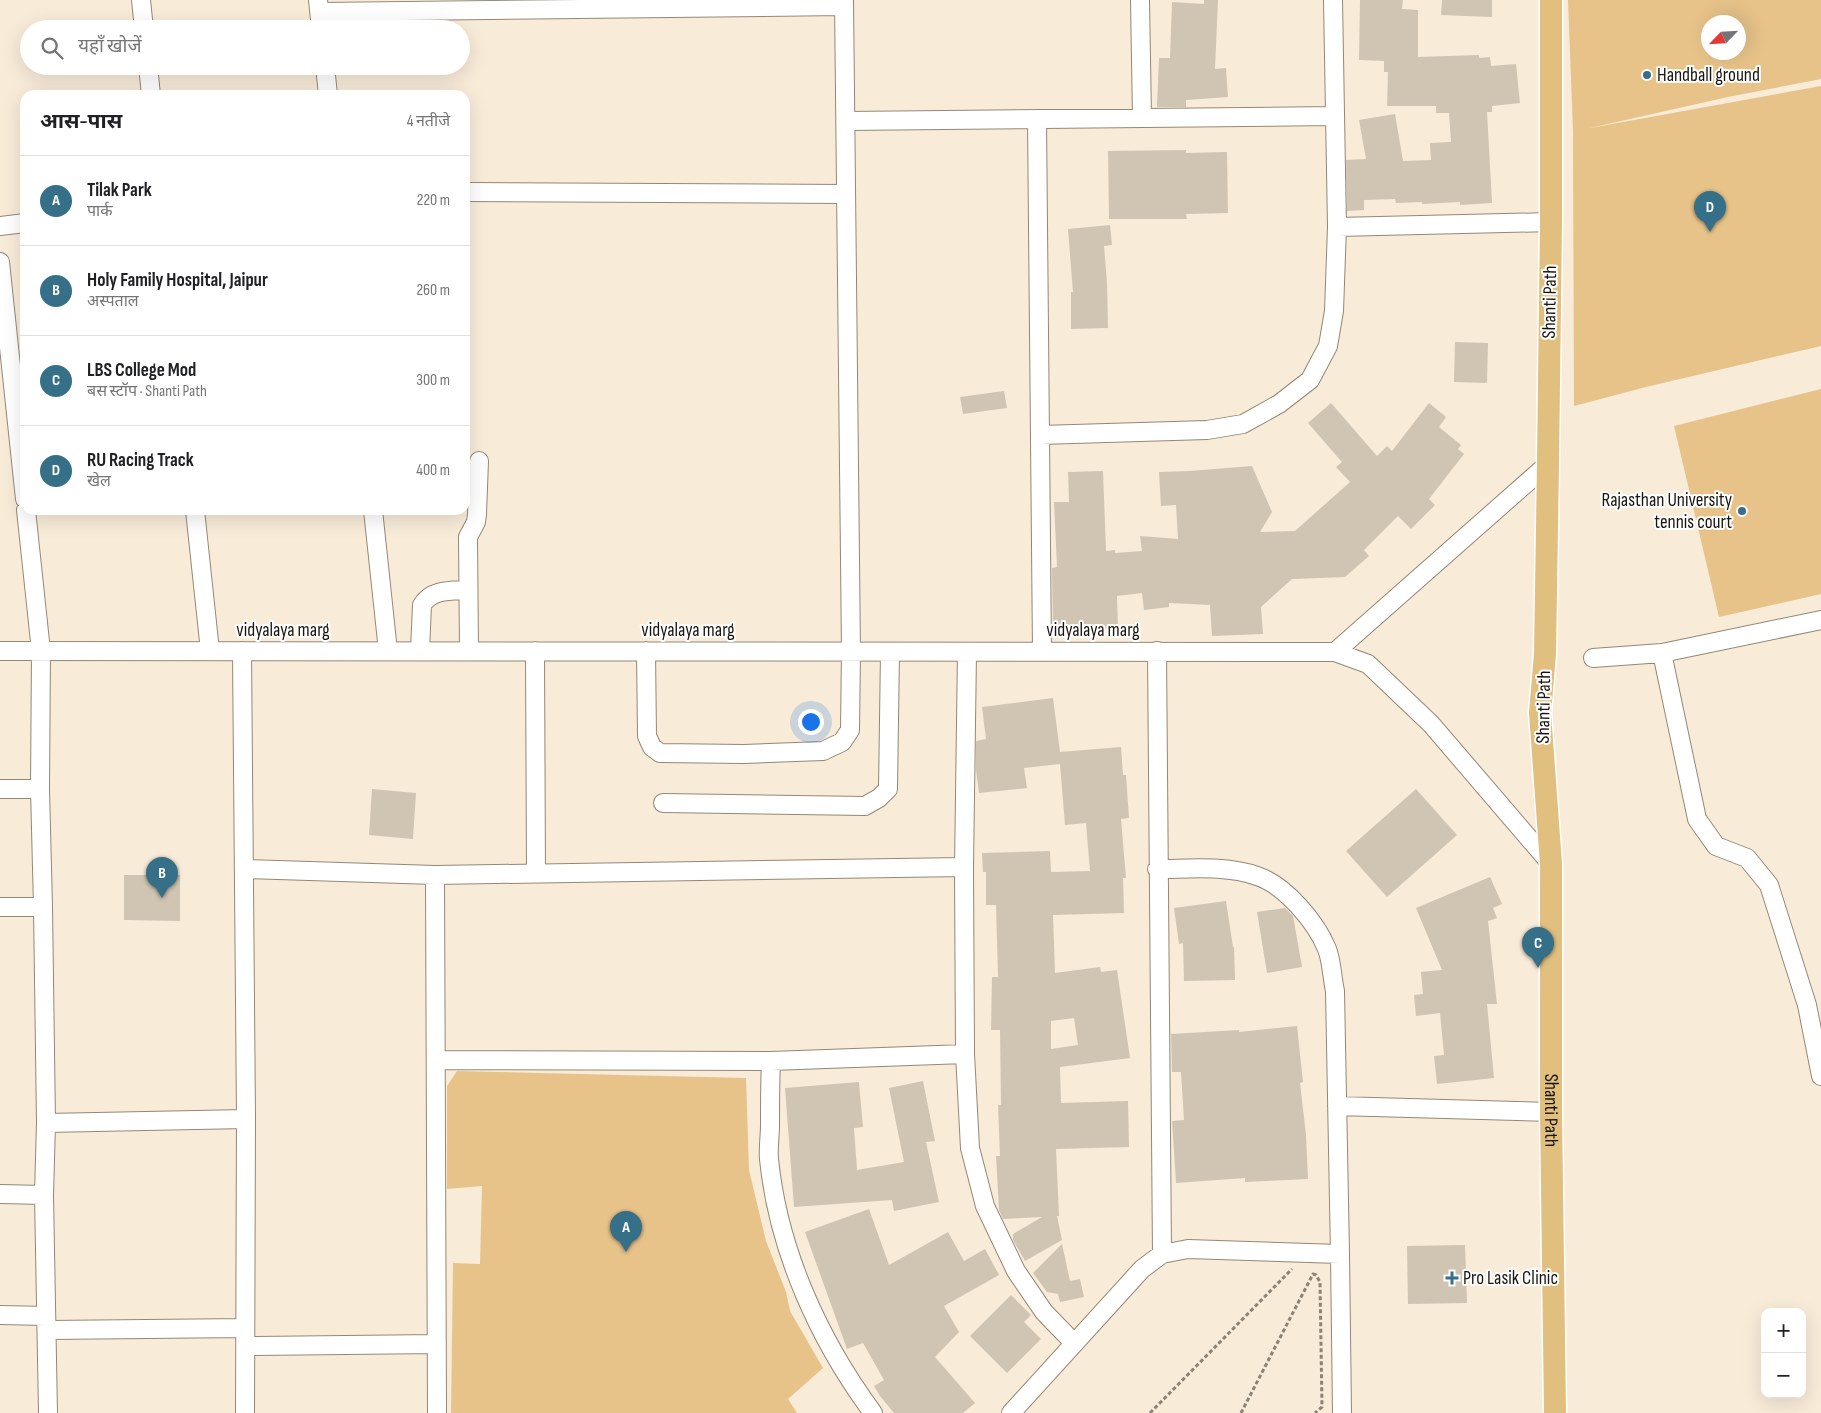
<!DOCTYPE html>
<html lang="hi">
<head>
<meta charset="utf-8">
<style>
	:root { --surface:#fff; --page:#f6f6f6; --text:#202124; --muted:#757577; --line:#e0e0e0; --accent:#356f88 }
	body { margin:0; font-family:"Sofia Sans Condensed","Noto Sans Devanagari",sans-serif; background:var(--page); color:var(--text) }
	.controls { position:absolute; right:15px; bottom:15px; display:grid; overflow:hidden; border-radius:10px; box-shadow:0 5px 20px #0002 }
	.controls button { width:45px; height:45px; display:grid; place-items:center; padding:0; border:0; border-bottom:1px solid var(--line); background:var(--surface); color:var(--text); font:25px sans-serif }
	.compass { position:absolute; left:1701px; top:15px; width:45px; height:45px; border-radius:50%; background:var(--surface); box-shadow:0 5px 20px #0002; rotate:245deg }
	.you { position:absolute; left:810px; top:721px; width:18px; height:18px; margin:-12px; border:4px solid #fff; border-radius:50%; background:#1a73e8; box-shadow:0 0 0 8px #1a73e833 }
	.badge { display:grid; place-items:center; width:32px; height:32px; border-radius:50%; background:var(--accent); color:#fff; font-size:16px; font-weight:700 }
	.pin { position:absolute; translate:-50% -41px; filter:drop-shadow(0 1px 2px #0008) }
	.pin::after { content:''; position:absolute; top:26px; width:18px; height:15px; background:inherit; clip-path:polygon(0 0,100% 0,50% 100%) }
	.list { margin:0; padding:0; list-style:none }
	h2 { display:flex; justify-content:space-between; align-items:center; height:65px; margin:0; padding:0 20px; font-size:21px }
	h2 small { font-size:16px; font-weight:400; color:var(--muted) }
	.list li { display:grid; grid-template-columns:32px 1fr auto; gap:15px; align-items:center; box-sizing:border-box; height:90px; padding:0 20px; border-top:1px solid var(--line) }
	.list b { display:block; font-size:19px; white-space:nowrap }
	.list p { margin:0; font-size:16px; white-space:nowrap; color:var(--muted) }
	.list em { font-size:16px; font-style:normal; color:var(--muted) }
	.icon { flex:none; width:28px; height:28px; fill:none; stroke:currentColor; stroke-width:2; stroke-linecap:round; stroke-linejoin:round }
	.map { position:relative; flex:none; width:1821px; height:1413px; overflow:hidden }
	.search { position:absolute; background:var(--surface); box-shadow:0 5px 20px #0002; left:20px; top:20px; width:450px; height:55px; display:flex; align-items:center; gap:12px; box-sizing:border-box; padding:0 18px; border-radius:28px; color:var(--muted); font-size:19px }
	.panel { position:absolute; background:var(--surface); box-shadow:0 5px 20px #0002; left:20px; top:90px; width:450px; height:425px; border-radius:15px }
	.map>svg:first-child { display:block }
	.green { fill:#e7c389; fill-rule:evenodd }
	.building { fill:#d0c5b2; fill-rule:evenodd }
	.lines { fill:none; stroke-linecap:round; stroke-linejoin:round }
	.minor-casing { stroke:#938876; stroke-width:20 }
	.major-casing { stroke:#fff; stroke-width:25 }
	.path { stroke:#8b8376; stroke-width:3; stroke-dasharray:4 2.5; stroke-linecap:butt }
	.minor { stroke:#fff; stroke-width:18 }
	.major { stroke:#e1bf7e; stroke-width:22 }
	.poi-dot { fill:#356f88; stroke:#fff; stroke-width:2 }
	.labels { text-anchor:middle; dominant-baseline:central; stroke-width:4; stroke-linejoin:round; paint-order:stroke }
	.poi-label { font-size:19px; fill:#18140e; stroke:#fff; text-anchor:start }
	.street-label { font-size:19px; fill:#18140e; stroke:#fff }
</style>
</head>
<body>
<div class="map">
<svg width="1821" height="1413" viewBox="0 0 1821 1413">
	<rect width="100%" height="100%" fill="#f8ebd8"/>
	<path class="green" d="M1568,0H1821V79L1728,97L1590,128L1821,86V346L1646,387L1574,406L1573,132ZM1708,22H1738V52H1708Z
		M1821,389V594L1719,617L1674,426Z
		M457,1071L746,1078L749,1170L766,1241L786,1292L790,1311L823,1368L788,1399L797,1413H451L453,1263L480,1264L482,1186L447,1189V1086Z"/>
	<path class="building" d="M1204,0H1218L1215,69L1226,68L1228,97L1186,100V107H1157L1159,58H1170L1172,2L1204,4Z
		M1360,0H1403L1402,9L1418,10V57L1479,55V58L1490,57L1491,66L1516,64L1520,103L1492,106V112H1487L1492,203L1460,205V202L1422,204V202L1396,203L1395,199L1364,200V210L1347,211L1346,160L1366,159L1359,120L1395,114L1403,161L1431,160L1430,143L1451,142L1449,113H1436V106H1387L1388,72H1384V61L1359,60Z
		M1442,0H1492V17L1441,15Z
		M1186,150V153L1227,152L1228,213L1186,214L1187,219H1109L1108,151Z
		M1110,225L1112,245L1104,246L1107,283L1108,328L1071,329V292H1073L1068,229Z
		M1455,342L1488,343L1487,383L1454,382Z
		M1004,391L1007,408L963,414L960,397Z
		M1331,403L1377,456L1387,446L1392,451L1429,403L1446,417L1439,427L1461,445L1458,449L1464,454L1429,499L1435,505L1411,529L1398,516L1364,550L1369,556L1345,577L1292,579L1261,607L1263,634L1212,636L1210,605L1169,603V607L1144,610L1142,593L1117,596L1118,629L1074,630V627L1053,628L1052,568L1057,567L1054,502H1069L1068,472L1103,471L1106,551L1115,550V553L1142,551L1140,536L1178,539L1176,505L1161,506L1159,472L1190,471L1252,466L1272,512L1260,532L1295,531L1350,482L1336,467L1342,462L1308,423Z
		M1053,698L1060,752L1121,747L1123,775H1126L1129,818L1121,819L1126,878H1123L1124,913L1053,915L1055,973L1100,967L1101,972L1117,970L1130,1058L1060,1067L1061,1103L1128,1101L1129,1147L1056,1149L1059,1216H1057L1062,1240L1025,1261L1013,1240V1234L1042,1217L1003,1219L999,1210L996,1156H1000L998,1105H1001L1000,1030H991L992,977H998L996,905H986V872H983L982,853L1050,851L1051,872L1090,871L1086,823L1065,825L1060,764L1024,768L1027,788L979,793L976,770V741L986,739L982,707ZM1074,1018L1078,1045L1051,1049V1021Z
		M372,789L416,793L413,839L369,835Z
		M1416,789L1457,835L1387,897L1346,851Z
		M124,875H180V921L124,920Z
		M1490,877L1502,904L1493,908L1497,918L1488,921L1497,1004H1487L1494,1078L1437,1084L1434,1056L1444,1055L1440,1013L1416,1016L1414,995L1423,994L1421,972L1442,970L1416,908Z
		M1226,901L1233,947H1234L1235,980L1184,981L1183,943L1179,944L1174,908Z
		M1285,908L1293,916L1302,967L1267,973L1257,912Z
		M1297,1026L1303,1082L1300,1083L1306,1135L1308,1179L1245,1182V1178L1176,1183L1172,1121L1184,1120L1181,1072H1172L1171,1034L1239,1030V1032Z
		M923,1081L935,1141L926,1142L939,1202L894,1211L892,1200L794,1207L785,1088L859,1082L863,1127L854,1128L857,1170L904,1162L889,1088Z
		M869,1209L889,1265L948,1232L964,1261L985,1249L999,1275L944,1306L959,1332L935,1357L975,1403L963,1413H894L880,1396L874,1386L884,1380L863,1343L847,1349L805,1232Z
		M1062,1244L1070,1281L1080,1279L1084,1297L1060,1302L1058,1294L1047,1292L1033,1273Z
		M1465,1245L1467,1303L1408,1304L1407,1246Z
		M1011,1295L1031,1315L1024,1322L1041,1339L1007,1373L970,1336Z"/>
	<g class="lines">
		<defs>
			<path id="minor" d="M141,0L144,29
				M318,0L321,29
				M1140,0L1142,118
				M320,12L844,6
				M148,66L151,95
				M325,66L328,95
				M1037,119L1042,651
				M846,121L1334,116
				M465,192L846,194
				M0,226L25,223
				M1337,227L1551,222
				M0,262L25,499
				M1040,435L1207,430L1243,424L1279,404L1310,380L1328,346L1334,311L1337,227L1333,0
				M26,510L41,651L40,789L43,907L46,1123L44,1195L48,1413
				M195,510L210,651
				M373,510L388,651
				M0,651L1335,652L1368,664L1431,724L1551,864
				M242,651L246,1119L245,1413
				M420,651L422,605C432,589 451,591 468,590
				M469,651L468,537L476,522L477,514L479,461
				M535,651L536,874
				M646,651L647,736L652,747L660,753L744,754L823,751L842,742L850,730L851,652L844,0
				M1157,651L1162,1254
				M967,652L964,867L965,1054L970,1148L985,1206L1016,1271L1044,1312L1074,1343
				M1335,652L1548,464
				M1662,653L1821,620
				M1593,658L1662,653L1697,819L1716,846L1747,858L1769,885L1807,1005L1821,1076
				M0,789H40
				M663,803L865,806L879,798L888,789L890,652
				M244,869L435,875L964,867
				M1157,869C1189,869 1226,865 1257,876C1285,885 1316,922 1327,949C1332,962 1332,978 1335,991L1340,1254L1342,1413
				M435,875L437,1413
				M0,907H43
				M436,1060L771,1061L965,1054
				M771,1061C770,1082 770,1104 770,1125C770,1136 768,1148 769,1159C778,1250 819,1340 873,1413
				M1337,1106L1551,1112
				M46,1123L246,1119
				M0,1194L44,1195
				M0,1315L46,1316
				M48,1330L245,1328
				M246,1346L437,1344
				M1011,1413L1142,1269L1162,1254L1188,1249L1340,1254"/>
			<g id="major">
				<path id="s1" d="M1551,0V222L1548,464L1545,654L1540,713L1551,864V1112L1555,1413"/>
			</g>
		</defs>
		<use href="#minor" class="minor-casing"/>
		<use href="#major" class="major-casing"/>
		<path class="path" d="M1150,1413L1292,1269
			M1241,1413L1313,1274L1316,1275L1320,1282L1322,1407L1315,1413"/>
		<use href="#minor" class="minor"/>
		<use href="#major" class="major"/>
	</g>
	<g class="poi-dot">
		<circle cx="1647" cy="75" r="5"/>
		<circle cx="1742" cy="511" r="5"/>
		<path d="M1449.5 1270.5h5v5h5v5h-5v5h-5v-5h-5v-5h5z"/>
	</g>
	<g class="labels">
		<g class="poi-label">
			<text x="1657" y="75">Handball ground</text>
			<text x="1732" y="500" text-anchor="end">Rajasthan University<tspan x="1732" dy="22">tennis court</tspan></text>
			<text x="1463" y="1278">Pro Lasik Clinic</text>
		</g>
		<g class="street-label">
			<text transform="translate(1550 302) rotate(-89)">Shanti Path</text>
			<text x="283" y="630">vidyalaya marg</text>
			<text x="688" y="630">vidyalaya marg</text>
			<text x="1093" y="630">vidyalaya marg</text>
			<text transform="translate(1544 707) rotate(-89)">Shanti Path</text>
			<text stroke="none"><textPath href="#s1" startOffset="1111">Shanti Path</textPath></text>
		</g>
	</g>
</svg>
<div class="controls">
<button>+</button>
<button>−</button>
</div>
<svg class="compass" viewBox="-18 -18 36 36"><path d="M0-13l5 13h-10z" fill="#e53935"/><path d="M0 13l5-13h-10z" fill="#757577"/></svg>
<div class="you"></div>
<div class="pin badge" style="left:626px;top:1252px">A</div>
<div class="pin badge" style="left:162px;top:898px">B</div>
<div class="pin badge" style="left:1538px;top:968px">C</div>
<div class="pin badge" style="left:1710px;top:232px">D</div>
<div class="search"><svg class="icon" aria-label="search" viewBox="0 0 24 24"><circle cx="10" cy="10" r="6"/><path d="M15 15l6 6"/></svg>यहाँ खोजें</div>
<section class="panel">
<h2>आस-पास<small>4 नतीजे</small></h2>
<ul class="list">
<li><span class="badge">A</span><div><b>Tilak Park</b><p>पार्क</p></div><em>220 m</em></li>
<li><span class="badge">B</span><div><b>Holy Family Hospital, Jaipur</b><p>अस्पताल</p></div><em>260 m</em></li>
<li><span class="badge">C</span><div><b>LBS College Mod</b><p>बस स्टॉप · Shanti Path</p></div><em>300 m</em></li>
<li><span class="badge">D</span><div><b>RU Racing Track</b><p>खेल</p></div><em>400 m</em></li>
</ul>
</section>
</div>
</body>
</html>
